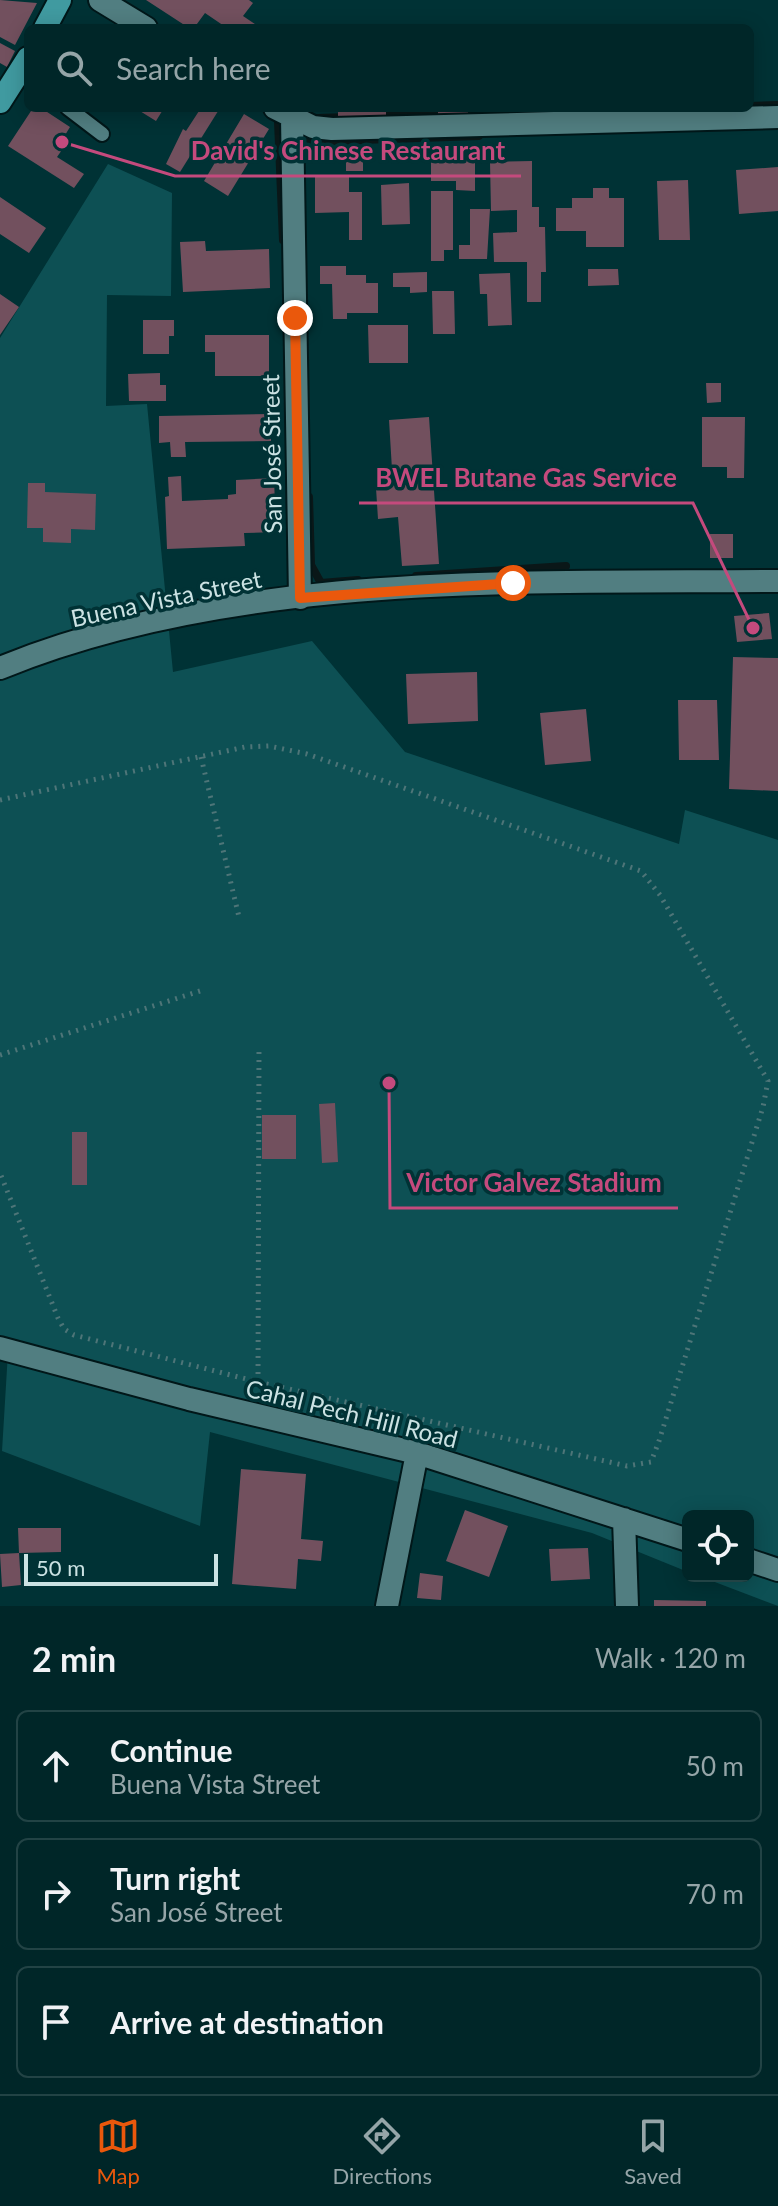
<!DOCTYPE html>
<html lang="en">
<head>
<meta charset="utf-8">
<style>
	:root { --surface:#002628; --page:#0e3234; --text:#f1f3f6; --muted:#95a5a8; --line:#224345; --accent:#ea580c }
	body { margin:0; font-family:Lato,sans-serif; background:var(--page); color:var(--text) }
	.controls { position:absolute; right:24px; bottom:24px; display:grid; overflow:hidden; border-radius:12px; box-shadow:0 4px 20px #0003 }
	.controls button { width:72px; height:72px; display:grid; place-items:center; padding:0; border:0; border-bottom:2px solid var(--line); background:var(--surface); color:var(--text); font:40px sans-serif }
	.scale { position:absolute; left:24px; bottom:20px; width:194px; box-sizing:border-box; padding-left:8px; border:4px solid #cbe2e3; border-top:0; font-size:22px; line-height:28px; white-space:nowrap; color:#cbe2e3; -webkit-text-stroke:6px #003235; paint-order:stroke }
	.stop { position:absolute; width:24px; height:24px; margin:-18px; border:6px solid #ea580c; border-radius:50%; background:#fff }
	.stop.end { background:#ea580c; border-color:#fff; box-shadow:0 2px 8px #0008 }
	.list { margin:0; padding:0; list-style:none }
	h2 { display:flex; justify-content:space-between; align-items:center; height:104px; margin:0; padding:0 32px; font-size:34px }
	h2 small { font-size:26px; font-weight:400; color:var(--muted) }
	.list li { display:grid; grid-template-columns:52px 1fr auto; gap:24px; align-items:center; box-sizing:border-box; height:112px; margin:0 16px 16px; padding:0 16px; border:2px solid var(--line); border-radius:12px }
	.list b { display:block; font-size:30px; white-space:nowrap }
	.list p { margin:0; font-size:26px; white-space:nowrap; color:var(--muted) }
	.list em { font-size:26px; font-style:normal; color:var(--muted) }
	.icon { flex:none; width:44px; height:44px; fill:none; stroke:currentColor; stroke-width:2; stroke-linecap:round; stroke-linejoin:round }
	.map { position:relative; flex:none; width:778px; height:1606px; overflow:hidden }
	.search { position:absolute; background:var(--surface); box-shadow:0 4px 20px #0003; left:24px; right:24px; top:24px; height:88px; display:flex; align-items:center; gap:20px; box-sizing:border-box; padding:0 28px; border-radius:12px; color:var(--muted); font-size:30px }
	.sheet { height:488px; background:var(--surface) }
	nav { display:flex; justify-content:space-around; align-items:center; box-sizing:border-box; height:112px; border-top:2px solid var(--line); background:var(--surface); font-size:22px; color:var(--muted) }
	nav a { display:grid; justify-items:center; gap:4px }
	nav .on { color:var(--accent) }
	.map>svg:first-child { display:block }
	.green { fill:#0d5054 }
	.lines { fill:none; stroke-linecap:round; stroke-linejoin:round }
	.stream { stroke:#0a1718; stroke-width:8 }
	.building { fill:#72505e }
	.service-casing { stroke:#011719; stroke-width:18 }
	.minor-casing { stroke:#011719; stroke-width:26 }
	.secondary-casing { stroke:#011719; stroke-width:26 }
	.trunk-casing { stroke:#011719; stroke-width:26 }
	.path { stroke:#4e7578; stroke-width:5; stroke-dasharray:2 6; stroke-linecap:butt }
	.service { stroke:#517e81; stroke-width:14 }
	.minor { stroke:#517e81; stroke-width:22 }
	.secondary { stroke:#517e81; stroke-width:22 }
	.trunk { stroke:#409aa0; stroke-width:22 }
	.route { stroke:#ea580c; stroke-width:10 }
	.labels { text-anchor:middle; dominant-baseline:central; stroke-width:7; stroke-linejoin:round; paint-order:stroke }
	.street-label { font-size:24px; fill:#cbe2e3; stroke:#003235 }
	.leader { fill:none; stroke:#c44a7d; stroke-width:3 }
	.callout-dot { fill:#c44a7d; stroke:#003235; stroke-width:3 }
	.callout-label { font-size:26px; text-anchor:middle; font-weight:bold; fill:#c44a7d; stroke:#003235; stroke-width:7; stroke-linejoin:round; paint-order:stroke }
</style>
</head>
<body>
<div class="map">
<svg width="778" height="1606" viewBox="0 0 778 1606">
	<rect width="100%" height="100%" fill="#003235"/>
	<path class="green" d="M108,164L172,193L171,296L107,295L106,406L147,404L173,672L312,641L405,752L679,844L685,810L778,840V1606L699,1576H748V1516H688V1572L592,1533L210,1432L200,1526L2,1451L8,1352L0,1349V338Z"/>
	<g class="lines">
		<path class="stream" d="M750,106L778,105
			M632,109L675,108
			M378,116L589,111
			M318,118L348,117
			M278,121L283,240
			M301,151V142L479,136
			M309,497L311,565L321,583L358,580
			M416,576L566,566"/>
	</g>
	<path class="building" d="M0,0L37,3L15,45L0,37Z
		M146,0H249L253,3L243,16L261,28H227L205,13L194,28H189Z
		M0,43L15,51L7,67L0,63Z
		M33,108H41L70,127L59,145L64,147L57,157L84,174L74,188L8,146Z
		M135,108H164L156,121Z
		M195,108H220L180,172L166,164L183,129L186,131L199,111Z
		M338,108H386V120H338Z
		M438,108H468V114H438Z
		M244,114L269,129L228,196L204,181Z
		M431,155H475V191L456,190V181H431Z
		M346,156H363V171H346Z
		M532,161V207H539V227H545L546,272H541V302H527V262H494L493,233L517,232V210L491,211L490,162Z
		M778,167V211L739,214L736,170Z
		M315,175H349V192H362V240H349V212L315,213Z
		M688,180L690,240H659L657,181Z
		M409,183L410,224L382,225L381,185Z
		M593,188H609V198H624V247H586V231H556V208H572V198H593Z
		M431,191H453V250H444V261H431Z
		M0,197L46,228L29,253L0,234Z
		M470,209H490L487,259H459V245H470Z
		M205,241L206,251L269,249L270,288L183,292L180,242Z
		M320,266H346V275H366V283H378V313H347V319H333L332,284H320Z
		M588,269H618L619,285L588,286Z
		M427,272V292L410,293V287H393V273Z
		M510,273L512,325L488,326L487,294H480L479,274Z
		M432,291H454L455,334H433Z
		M0,294L19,307L0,335Z
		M143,320H174V336H169V354H143Z
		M368,325H408V363H369Z
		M205,335H269V376H215V352H205Z
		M160,373V385H166V401H129L128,374Z
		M706,383H721V402L707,403Z
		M271,414V441L185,442L186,457H171L170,442L159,443V416Z
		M429,417L439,564L402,566L398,517L378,519L376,488L393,486L389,420Z
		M702,417H745L744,478H727V467H702Z
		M181,476L182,501L228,499V495L236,494V480L274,478L276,532L244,533L245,546L167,549L165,497L169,496L168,477Z
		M28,483H45V492L96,494L95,530L71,529V543L43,542V528H27Z
		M710,534H733V558H710Z
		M769,613L772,639L737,642L734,616Z
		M733,657L778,658V791L729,789Z
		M477,672L478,721L408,724L406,674Z
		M678,700H717L719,760H679Z
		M586,709L591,761L545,765L540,713Z
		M335,1103L338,1162L322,1163L319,1104Z
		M262,1115H296V1159H262Z
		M72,1132H87V1185H72Z
		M241,1469L306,1474L301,1539L323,1541L321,1561L298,1559L296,1589L232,1584Z
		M465,1510L508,1526L489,1577L446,1561Z
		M18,1528H61V1552L19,1553Z
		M588,1548L590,1579L551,1581L549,1549Z
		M19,1553L21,1585L2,1587L0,1554Z
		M420,1573L443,1576L441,1600L417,1598Z
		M654,1600L706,1601V1606H654Z"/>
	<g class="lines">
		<defs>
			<path id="service" d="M68,108L102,134"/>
			<path id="minor" d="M100,0L146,28
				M275,108L313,127L332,129L778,117
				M292,118L300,598
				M0,1348L189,1399L417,1453L688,1540
				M624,1519L627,1606
				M748,1560L778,1570
				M387,1606L417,1453"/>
			<path id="secondary" d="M0,668C237,571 526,583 778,581"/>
			<path id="trunk" d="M45,28L60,0
				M0,102L28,58"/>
		</defs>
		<use href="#service" class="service-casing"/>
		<use href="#minor" class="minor-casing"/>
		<use href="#secondary" class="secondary-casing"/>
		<use href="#trunk" class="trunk-casing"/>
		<path class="path" d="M201,757L239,917
			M0,800L245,747L269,746L307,754L641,871L660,895L768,1081L763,1107L659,1441L651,1462L627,1466L258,1382L74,1335L64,1329L58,1318L0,1173
			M0,1055L200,991
			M258,1382L259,1048"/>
		<use href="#service" class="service"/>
		<use href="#minor" class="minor"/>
		<use href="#secondary" class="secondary"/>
		<use href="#trunk" class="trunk"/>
	</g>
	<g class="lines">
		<path class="route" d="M295,318L300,598L513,583"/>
	</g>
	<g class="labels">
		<g class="street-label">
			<text transform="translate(271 454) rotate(-91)">San José Street</text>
			<text transform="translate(166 598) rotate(-12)">Buena Vista Street</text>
			<text transform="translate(352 1413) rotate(14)">Cahal Pech Hill Road</text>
		</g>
	</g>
	<path class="leader" d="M62 142L175 176H521M753 628L693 503H359M389 1083L390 1208H678"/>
	<g class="callout-dot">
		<circle cx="62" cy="142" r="8"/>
		<circle cx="753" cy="628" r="8"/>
		<circle cx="389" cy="1083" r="8"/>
	</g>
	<g class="callout-label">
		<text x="348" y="160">David's Chinese Restaurant</text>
		<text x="526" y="487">BWEL Butane Gas Service</text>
		<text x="534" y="1192">Victor Galvez Stadium</text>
	</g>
</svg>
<div class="controls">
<button><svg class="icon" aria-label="locate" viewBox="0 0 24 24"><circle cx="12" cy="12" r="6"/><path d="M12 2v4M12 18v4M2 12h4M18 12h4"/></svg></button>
</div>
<div class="scale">50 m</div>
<div class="stop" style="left:513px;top:583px"></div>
<div class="stop end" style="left:295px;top:318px"></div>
<div class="search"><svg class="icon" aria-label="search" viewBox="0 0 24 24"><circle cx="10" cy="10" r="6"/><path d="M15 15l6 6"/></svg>Search here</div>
</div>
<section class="sheet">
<h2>2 min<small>Walk · 120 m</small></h2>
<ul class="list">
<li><svg class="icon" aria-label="ahead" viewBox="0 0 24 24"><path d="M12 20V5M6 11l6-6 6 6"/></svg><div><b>Continue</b><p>Buena Vista Street</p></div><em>50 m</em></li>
<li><svg class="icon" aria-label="right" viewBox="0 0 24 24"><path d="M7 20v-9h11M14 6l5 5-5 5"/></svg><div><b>Turn right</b><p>San José Street</p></div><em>70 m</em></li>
<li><svg class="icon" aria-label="arrive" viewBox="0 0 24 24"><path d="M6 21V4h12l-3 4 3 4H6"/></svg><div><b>Arrive at destination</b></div></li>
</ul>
</section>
<nav>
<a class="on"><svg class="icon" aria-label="map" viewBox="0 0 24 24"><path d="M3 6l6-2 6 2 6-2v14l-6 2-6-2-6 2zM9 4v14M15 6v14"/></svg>Map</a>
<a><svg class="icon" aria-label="directions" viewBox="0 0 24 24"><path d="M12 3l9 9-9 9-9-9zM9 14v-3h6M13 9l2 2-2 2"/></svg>Directions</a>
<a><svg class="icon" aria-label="saved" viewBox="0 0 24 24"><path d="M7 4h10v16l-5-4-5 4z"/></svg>Saved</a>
</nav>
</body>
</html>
